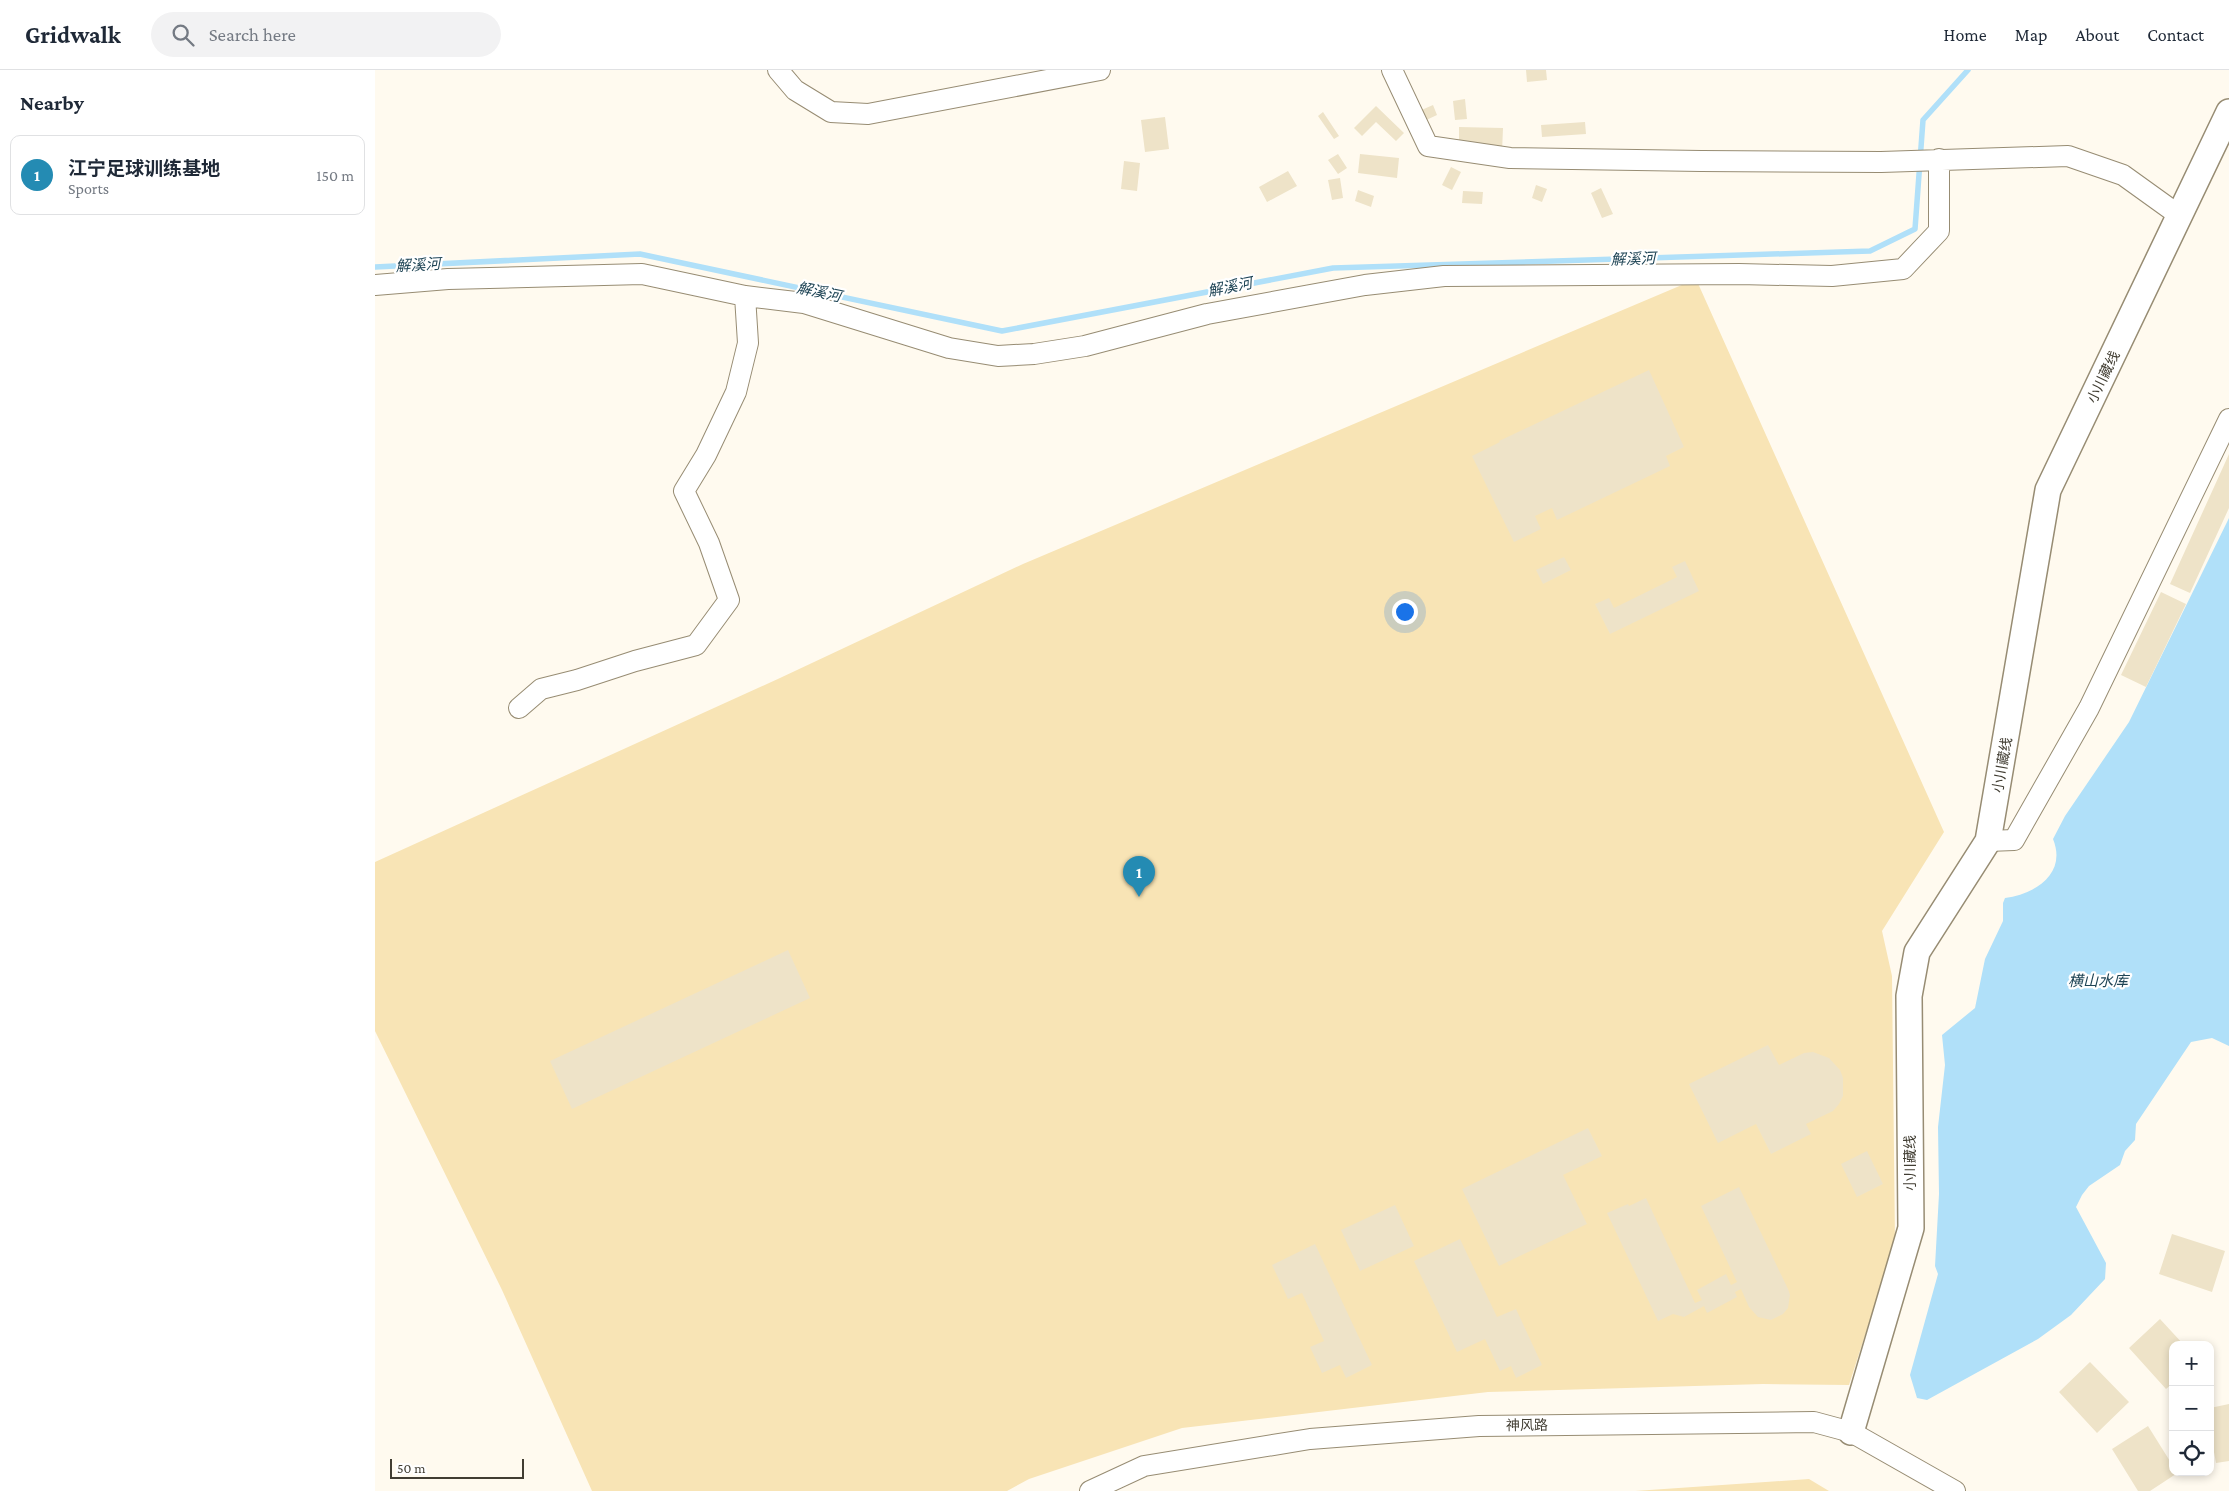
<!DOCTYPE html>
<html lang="en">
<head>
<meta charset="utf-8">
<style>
	:root { --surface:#fff; --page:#f2f2f3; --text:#1f2937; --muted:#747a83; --line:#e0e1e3; --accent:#248bb3 }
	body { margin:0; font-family:"Crimson Pro","Noto Sans SC",serif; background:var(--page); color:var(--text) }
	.controls { position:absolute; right:15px; bottom:15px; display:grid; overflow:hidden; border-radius:10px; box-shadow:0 2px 8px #0003 }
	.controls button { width:45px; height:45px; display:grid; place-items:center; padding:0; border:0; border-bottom:1px solid var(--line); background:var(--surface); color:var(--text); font:25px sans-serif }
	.scale { position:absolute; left:15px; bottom:12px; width:134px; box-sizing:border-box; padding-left:5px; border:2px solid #413d32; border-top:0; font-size:14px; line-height:18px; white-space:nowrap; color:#413d32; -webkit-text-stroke:4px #fff; paint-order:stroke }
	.you { position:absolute; left:1029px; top:541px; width:18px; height:18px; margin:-12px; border:4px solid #fff; border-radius:50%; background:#1a73e8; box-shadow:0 0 0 8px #1a73e833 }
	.badge { display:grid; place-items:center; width:32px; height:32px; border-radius:50%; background:var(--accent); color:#fff; font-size:16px; font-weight:700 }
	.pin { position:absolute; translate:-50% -41px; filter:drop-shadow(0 1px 2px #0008) }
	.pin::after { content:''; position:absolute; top:26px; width:18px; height:15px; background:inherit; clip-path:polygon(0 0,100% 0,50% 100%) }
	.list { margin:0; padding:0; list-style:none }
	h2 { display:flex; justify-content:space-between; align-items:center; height:65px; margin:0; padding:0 20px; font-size:21px }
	h2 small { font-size:16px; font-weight:400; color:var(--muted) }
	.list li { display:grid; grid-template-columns:32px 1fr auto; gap:15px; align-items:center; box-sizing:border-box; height:80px; margin:0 10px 10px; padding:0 10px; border:1px solid var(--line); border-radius:10px }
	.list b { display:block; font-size:19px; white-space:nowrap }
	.list p { margin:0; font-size:16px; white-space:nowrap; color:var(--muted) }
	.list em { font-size:16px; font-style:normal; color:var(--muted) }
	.icon { flex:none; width:28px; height:28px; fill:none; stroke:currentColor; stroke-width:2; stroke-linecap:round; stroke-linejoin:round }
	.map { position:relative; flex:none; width:1854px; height:1421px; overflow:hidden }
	header { display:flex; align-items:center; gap:30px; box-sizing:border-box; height:70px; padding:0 25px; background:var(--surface); border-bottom:1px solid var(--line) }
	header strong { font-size:24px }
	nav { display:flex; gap:28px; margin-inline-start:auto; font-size:18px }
	.search { width:350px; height:45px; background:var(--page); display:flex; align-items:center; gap:12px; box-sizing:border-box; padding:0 18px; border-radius:28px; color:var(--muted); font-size:19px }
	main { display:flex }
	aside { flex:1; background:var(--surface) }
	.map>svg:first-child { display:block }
	.green { fill:#f8e4b5 }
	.water { fill:#b0e0f9 }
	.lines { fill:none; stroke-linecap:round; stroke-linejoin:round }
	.stream { stroke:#b0e0f9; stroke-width:5.5 }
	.building { fill:#eee3c8 }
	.minor-casing { stroke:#978c73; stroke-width:22 }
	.tertiary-casing { stroke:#978c73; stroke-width:28 }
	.minor { stroke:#fff; stroke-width:20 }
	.tertiary { stroke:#fff; stroke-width:25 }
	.labels { text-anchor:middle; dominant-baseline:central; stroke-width:4.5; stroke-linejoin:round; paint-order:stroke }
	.street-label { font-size:14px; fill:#413d32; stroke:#fff }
	.water-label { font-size:15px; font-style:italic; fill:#1e4455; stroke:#fff }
</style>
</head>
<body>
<header>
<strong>Gridwalk</strong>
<div class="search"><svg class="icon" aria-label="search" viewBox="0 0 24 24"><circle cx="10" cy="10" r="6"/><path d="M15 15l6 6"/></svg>Search here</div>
<nav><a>Home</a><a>Map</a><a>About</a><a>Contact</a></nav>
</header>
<main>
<aside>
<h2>Nearby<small></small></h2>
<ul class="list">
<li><span class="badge">1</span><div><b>江宁足球训练基地</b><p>Sports</p></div><em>150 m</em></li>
</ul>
</aside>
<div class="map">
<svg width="1854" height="1421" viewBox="0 0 1854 1421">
	<rect width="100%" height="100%" fill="#fffaef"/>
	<path class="green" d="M1321,209L1569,762L1507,861L1517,906L1520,1172L1474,1315L1388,1314L1113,1322L807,1358L654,1409L632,1421H217L127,1220L0,961V792L405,608L648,494Z
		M1434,1409L1454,1421H1260Z"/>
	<path class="water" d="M1854,448V976L1837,968L1816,972L1761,1054L1760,1070L1750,1081L1745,1095L1714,1116L1707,1125L1701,1137L1731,1193L1730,1209L1696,1245L1663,1269L1552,1330L1542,1328L1535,1305L1563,1204L1560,1196L1564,1124L1563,1057L1570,995L1567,965L1600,938L1610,889L1628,851V833L1630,828C1661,824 1692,803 1678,769L1690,746L1754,652Z"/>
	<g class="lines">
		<path class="stream" d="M0,197L265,184L627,261L958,198L1495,181L1540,159L1548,50L1593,0"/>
	</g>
	<path class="building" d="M1151,0H1171L1172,10L1152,12Z
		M1090,29L1092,49L1080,50L1078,31Z
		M1058,35L1062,45L1047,52L1042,42Z
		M1001,36L1029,63L1021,71L1001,52L987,66L979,58Z
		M948,42L964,66L959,69L943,46Z
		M790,47L794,79L770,82L766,50Z
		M1210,52L1211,64L1167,67L1166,55Z
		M1084,57L1128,58L1127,82L1084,81Z
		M963,84L972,98L963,104L953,90Z
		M985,84L1024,88L1022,108L983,103Z
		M749,91L765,93L762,121L746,119Z
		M1076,97L1086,102L1077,120L1067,115Z
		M913,101L922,116L892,132L884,117Z
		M965,108L968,128L957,130L953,110Z
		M1161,115L1172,119L1167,132L1157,128Z
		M1226,118L1238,144L1227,148L1216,123Z
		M983,120L999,126L996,137L980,131Z
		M1088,121L1108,122L1107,134L1087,133Z
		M1274,300L1309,377L1291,386L1295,396L1182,450L1177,438L1160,446L1166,459L1139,472L1097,386L1125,372L1124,371Z
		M1854,384V438L1815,523L1795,514Z
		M1189,487L1196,500L1168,514L1161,500Z
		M1310,491L1324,521L1235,564L1220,534L1234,528L1239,538L1302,507L1297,497Z
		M1786,522L1811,534L1771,617L1746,605Z
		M413,880L435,928L197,1039L175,991Z
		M1393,975L1404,995L1429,983L1438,982L1454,988L1465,1000L1468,1008V1026L1464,1034L1458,1041L1431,1054L1436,1064L1396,1084L1381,1054L1343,1073L1314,1014Z
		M1213,1058L1227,1086L1188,1105L1212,1154L1124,1196L1087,1119Z
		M1492,1081L1508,1114L1482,1127L1466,1094Z
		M1364,1117L1413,1219L1415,1225L1413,1238L1408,1244L1396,1250L1383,1247L1374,1237L1366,1219L1360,1222L1362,1227L1332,1243L1329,1236L1309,1247L1298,1244L1283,1251L1232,1143L1253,1134L1254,1136L1271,1128L1320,1233L1327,1230L1322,1220L1351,1204L1356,1215L1362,1212L1326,1136Z
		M1020,1135L1039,1176L985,1201L966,1160Z
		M1797,1164L1850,1181L1837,1222L1784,1204Z
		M1085,1169L1122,1247L1141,1239L1167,1295L1141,1308L1136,1296L1125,1301L1110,1269L1082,1282L1039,1191Z
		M940,1174L997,1295L971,1308L965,1295L947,1303L935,1277L949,1271L927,1223L913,1229L897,1195Z
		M1785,1249L1809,1275H1798V1313L1791,1319L1754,1278Z
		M1715,1292L1754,1332L1722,1363L1684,1322Z
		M1854,1334V1391L1841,1393L1835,1360V1338Z
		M1773,1356L1798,1396V1402H1804L1775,1421H1763L1737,1379Z"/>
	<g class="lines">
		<defs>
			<path id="minor" d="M403,0L420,20L456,42L493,44L725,0
				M1017,0L1053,76L1135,88L1326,91L1506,92L1693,86L1748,105L1805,146
				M0,215L73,209L267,204L370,226L429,233L574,278L623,286L659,284L710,276L832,244L990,215L1069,206L1364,204L1457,206L1528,199L1564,161V89
				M144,638L166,619L202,610L260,591L321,575L354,530L334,473L309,421L331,385L361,322L373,273L370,226
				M1613,771L1639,770L1714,638L1854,349
				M715,1421L769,1396L935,1369L1104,1356L1439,1352L1476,1362L1580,1421"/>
			<path id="tertiary" d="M1476,1362L1536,1158L1534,926L1542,882L1613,771L1673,420L1854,42"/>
		</defs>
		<use href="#minor" class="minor-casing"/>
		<use href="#tertiary" class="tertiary-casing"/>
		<use href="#minor" class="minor"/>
		<use href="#tertiary" class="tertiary"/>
	</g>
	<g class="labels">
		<g class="street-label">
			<text transform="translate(1728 307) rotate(-64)">小川藏线</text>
			<text transform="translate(1627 695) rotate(-80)">小川藏线</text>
			<text transform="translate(1535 1093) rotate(-90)">小川藏线</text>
			<text transform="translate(1152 1355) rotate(-1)">神风路</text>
		</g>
		<g class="water-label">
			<text transform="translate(1258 189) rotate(-2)">解溪河</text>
			<text transform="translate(43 195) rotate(-3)">解溪河</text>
			<text transform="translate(855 217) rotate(-11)">解溪河</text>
			<text transform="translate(444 222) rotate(12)">解溪河</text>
			<text x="1723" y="911">横山水库</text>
		</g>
	</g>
</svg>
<div class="controls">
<button>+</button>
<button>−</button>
<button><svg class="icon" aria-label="locate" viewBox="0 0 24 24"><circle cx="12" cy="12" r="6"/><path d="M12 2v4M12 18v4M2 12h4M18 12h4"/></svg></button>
</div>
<div class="scale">50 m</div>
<div class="you"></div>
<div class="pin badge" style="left:764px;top:827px">1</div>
</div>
</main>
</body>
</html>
